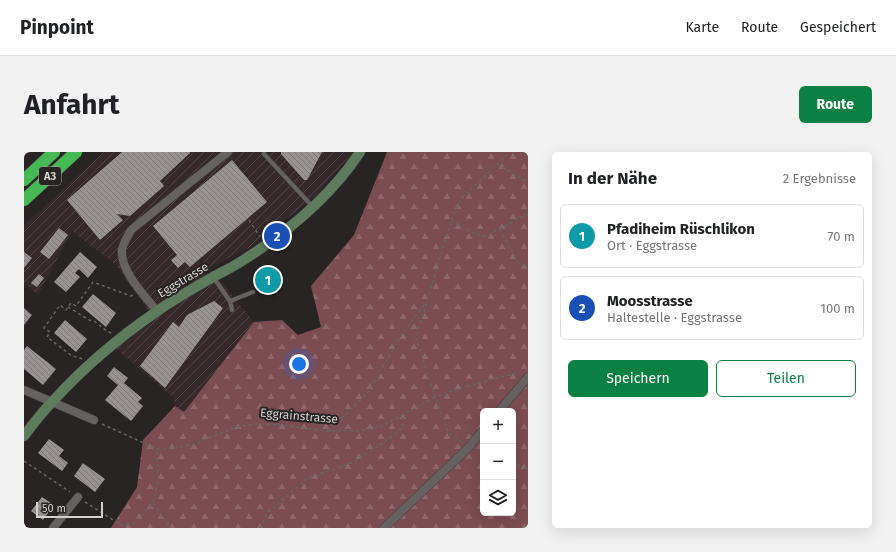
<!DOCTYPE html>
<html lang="de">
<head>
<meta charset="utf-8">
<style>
	:root { --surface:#fff; --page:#f2f2f2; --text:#202124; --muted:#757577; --line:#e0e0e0; --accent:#0b8043 }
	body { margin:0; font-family:"Fira Sans",sans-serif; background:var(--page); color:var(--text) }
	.controls { position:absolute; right:12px; bottom:12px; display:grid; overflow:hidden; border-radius:6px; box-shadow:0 4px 16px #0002 }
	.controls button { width:36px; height:36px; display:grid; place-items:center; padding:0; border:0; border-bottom:1px solid var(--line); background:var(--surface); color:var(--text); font:20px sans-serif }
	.scale { position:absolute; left:12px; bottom:10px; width:67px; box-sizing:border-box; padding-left:4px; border:2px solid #d4d1d1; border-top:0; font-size:11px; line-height:14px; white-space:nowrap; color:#d4d1d1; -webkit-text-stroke:3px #282424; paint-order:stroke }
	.you { position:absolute; left:275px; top:212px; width:14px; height:14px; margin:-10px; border:3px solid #fff; border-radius:50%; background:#1a73e8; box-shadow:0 0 0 6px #1a73e833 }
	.badge { display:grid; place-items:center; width:26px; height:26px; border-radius:50%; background:var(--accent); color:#fff; font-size:13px; font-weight:700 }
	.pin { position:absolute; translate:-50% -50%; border:2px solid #fff; box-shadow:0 1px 4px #0006 }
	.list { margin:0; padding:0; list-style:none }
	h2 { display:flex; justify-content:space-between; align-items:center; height:52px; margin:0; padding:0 16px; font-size:17px }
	h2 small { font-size:13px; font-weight:400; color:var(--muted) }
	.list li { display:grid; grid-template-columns:26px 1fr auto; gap:12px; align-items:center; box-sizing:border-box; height:64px; margin:0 8px 8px; padding:0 8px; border:1px solid var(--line); border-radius:6px }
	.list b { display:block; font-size:15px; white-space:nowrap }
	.list p { margin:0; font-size:13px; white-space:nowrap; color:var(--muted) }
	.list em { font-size:13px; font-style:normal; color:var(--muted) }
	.actions { display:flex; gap:8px; padding:12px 16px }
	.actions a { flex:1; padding:9px 0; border:1px solid var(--accent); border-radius:6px; text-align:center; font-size:14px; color:var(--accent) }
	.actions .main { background:var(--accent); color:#fff }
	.icon { flex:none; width:22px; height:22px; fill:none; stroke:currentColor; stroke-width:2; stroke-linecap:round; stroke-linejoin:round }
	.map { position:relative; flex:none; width:504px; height:376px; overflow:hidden; border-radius:6px }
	header { display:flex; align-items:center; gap:24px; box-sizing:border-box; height:56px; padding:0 20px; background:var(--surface); border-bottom:1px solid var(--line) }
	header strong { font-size:19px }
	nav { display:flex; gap:22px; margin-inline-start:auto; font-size:14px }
	.intro { display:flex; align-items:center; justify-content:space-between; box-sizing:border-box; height:96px; padding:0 24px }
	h1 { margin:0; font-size:28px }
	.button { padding:10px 18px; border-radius:6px; background:var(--accent); color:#fff; font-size:14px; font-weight:700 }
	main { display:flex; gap:24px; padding:0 24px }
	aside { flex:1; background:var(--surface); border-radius:6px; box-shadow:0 4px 16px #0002 }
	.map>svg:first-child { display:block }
	.industrial { fill:url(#industrial-furrows) }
	.forest { fill:url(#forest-firs); fill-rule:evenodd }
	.building { fill:url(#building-back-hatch) }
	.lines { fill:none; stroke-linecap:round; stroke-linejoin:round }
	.lane-casing { stroke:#444040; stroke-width:5 }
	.street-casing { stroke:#444040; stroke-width:9 }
	.secondary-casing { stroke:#444040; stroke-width:11 }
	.highway-casing { stroke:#444040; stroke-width:13 }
	.path { stroke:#676464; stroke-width:1.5; stroke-dasharray:3 3; stroke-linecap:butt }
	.lane { stroke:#676262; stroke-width:4 }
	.street { stroke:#676262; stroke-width:8 }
	.secondary { stroke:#5d7c5e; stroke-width:10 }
	.highway { stroke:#45b953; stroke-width:12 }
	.labels { text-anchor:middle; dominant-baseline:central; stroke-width:4; stroke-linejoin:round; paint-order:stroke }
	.shield { fill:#282424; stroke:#a09d9d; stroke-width:1 }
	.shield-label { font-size:11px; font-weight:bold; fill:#d4d1d1 }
	.street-label { font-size:12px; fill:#d4d1d1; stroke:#282424 }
</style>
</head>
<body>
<header>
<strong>Pinpoint</strong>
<nav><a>Karte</a><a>Route</a><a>Gespeichert</a></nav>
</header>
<div class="intro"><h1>Anfahrt</h1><a class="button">Route</a></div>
<main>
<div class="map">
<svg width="504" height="376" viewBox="0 0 504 376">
	<defs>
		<pattern id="industrial-furrows" width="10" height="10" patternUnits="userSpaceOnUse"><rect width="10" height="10" fill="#35292b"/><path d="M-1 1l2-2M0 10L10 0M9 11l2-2" fill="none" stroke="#514749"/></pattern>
		<pattern id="forest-firs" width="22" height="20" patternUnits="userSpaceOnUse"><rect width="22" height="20" fill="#7b4c52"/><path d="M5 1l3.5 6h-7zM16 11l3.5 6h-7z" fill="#8d656a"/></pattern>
		<pattern id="building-back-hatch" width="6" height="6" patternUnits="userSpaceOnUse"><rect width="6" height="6" fill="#989293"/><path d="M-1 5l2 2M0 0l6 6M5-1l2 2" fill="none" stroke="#7e797a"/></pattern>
	</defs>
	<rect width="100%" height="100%" fill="#282424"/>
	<path class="industrial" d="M80,0H329L293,43L228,94L186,116L230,170L160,261L151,254L150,246L91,196L130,167L92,113L48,79L14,143L0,131V73Z"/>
	<path class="forest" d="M363,0H504V376H87L113,335L119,288L151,254L160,260L230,170L258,168L274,183L297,175L287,134L330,83ZM459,259H489V361H459Z"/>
	<path class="building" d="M98,0H166V1L136,29L140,34L106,64L93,62L99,68L76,88L43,48Z
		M257,0H298L283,28H280L257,2Z
		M208,8L243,50L166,115L161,110L154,116L147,108L153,103L129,74Z
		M35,76L44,83L25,107L16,100Z
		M0,100L8,106L0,116Z
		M56,100L73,115L64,126L55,117L51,121L56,125L42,140L30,130Z
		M249,117L256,126L252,137L240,140L239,142L230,131L232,130L237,119Z
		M15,122L20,126L13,135L7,131Z
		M69,142L92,161L82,175L58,155Z
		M190,149L199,156L141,236L116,214L149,170L155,175L163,163Z
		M0,156L8,163L0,173Z
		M41,168L63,187L52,200L30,181Z
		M3,194L32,217L19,233L0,217V198Z
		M90,215L104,226L100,231L118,246L114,250L119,254L107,269L81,248L94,233L83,224Z
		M25,287L40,298L35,304L44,311L38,319L14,301Z
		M59,311L81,327L71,340L50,324Z
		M18,345L30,353L19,368L7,359Z"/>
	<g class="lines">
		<defs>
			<path id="lane" d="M240,0V2L289,55
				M189,125L206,149L208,158
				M206,149L229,140"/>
			<path id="street" d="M133,159C121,144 96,119 98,98C99,91 104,84 107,78L204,0
				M0,238L70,268
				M475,259L504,225
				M29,376L54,345
				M360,376L445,295L459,278"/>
			<path id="secondary" d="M0,284C9,272 18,260 29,249C60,215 94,186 132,160C150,147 170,136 189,125C200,119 211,114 221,107C265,79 307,44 336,0"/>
			<path id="highway" d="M0,28L30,0
				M0,48L52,0"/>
		</defs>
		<use href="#lane" class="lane-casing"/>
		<use href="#street" class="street-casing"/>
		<use href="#secondary" class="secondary-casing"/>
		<use href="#highway" class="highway-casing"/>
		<path class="path" d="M473,12L504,31
			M225,68L236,85
			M427,69L459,85L504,62
			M476,77L493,109L504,117
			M44,155L65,168L70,169L84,180L88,181
			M58,207L56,206L48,204L23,185L26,180L20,176L36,153L42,158L47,151L52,154L69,130L107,144L109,143
			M78,272L133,297H147L167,293L213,275L230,272L256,273L305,279H336L358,274L411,245L440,235L496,220
			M305,279L345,239L377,183L401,152
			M438,290L425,281L411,245L392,186L427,69L437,47L484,2L485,0
			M453,298L459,300
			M0,309L46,340
			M489,311L504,317
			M61,350L97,373L110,371L129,351L134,331L133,297
			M129,351L147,376
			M236,376L243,361L284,326L330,310L359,291L378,276L380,263"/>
		<use href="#lane" class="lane"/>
		<use href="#street" class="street"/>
		<use href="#secondary" class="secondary"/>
		<use href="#highway" class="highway"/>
	</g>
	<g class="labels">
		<rect class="shield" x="15" y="15" width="22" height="18" rx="3"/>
		<g class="shield-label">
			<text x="26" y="24">A3</text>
		</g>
		<g class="street-label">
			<text transform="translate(159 128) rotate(-31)">Eggstrasse</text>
			<text transform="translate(275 264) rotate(5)">Eggrainstrasse</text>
		</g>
	</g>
</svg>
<div class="controls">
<button>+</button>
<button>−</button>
<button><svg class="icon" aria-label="layers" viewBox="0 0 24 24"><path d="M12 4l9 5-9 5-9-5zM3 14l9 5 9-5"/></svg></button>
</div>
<div class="scale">50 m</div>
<div class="you"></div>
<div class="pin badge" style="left:244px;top:128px;background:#0f9aa8">1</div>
<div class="pin badge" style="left:253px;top:84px;background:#1a4fb4">2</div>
</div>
<aside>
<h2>In der Nähe<small>2 Ergebnisse</small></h2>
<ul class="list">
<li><span class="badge" style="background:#0f9aa8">1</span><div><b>Pfadiheim Rüschlikon</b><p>Ort · Eggstrasse</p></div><em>70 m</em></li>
<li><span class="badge" style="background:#1a4fb4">2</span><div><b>Moosstrasse</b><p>Haltestelle · Eggstrasse</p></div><em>100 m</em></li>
</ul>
<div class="actions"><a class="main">Speichern</a><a>Teilen</a></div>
</aside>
</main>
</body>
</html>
